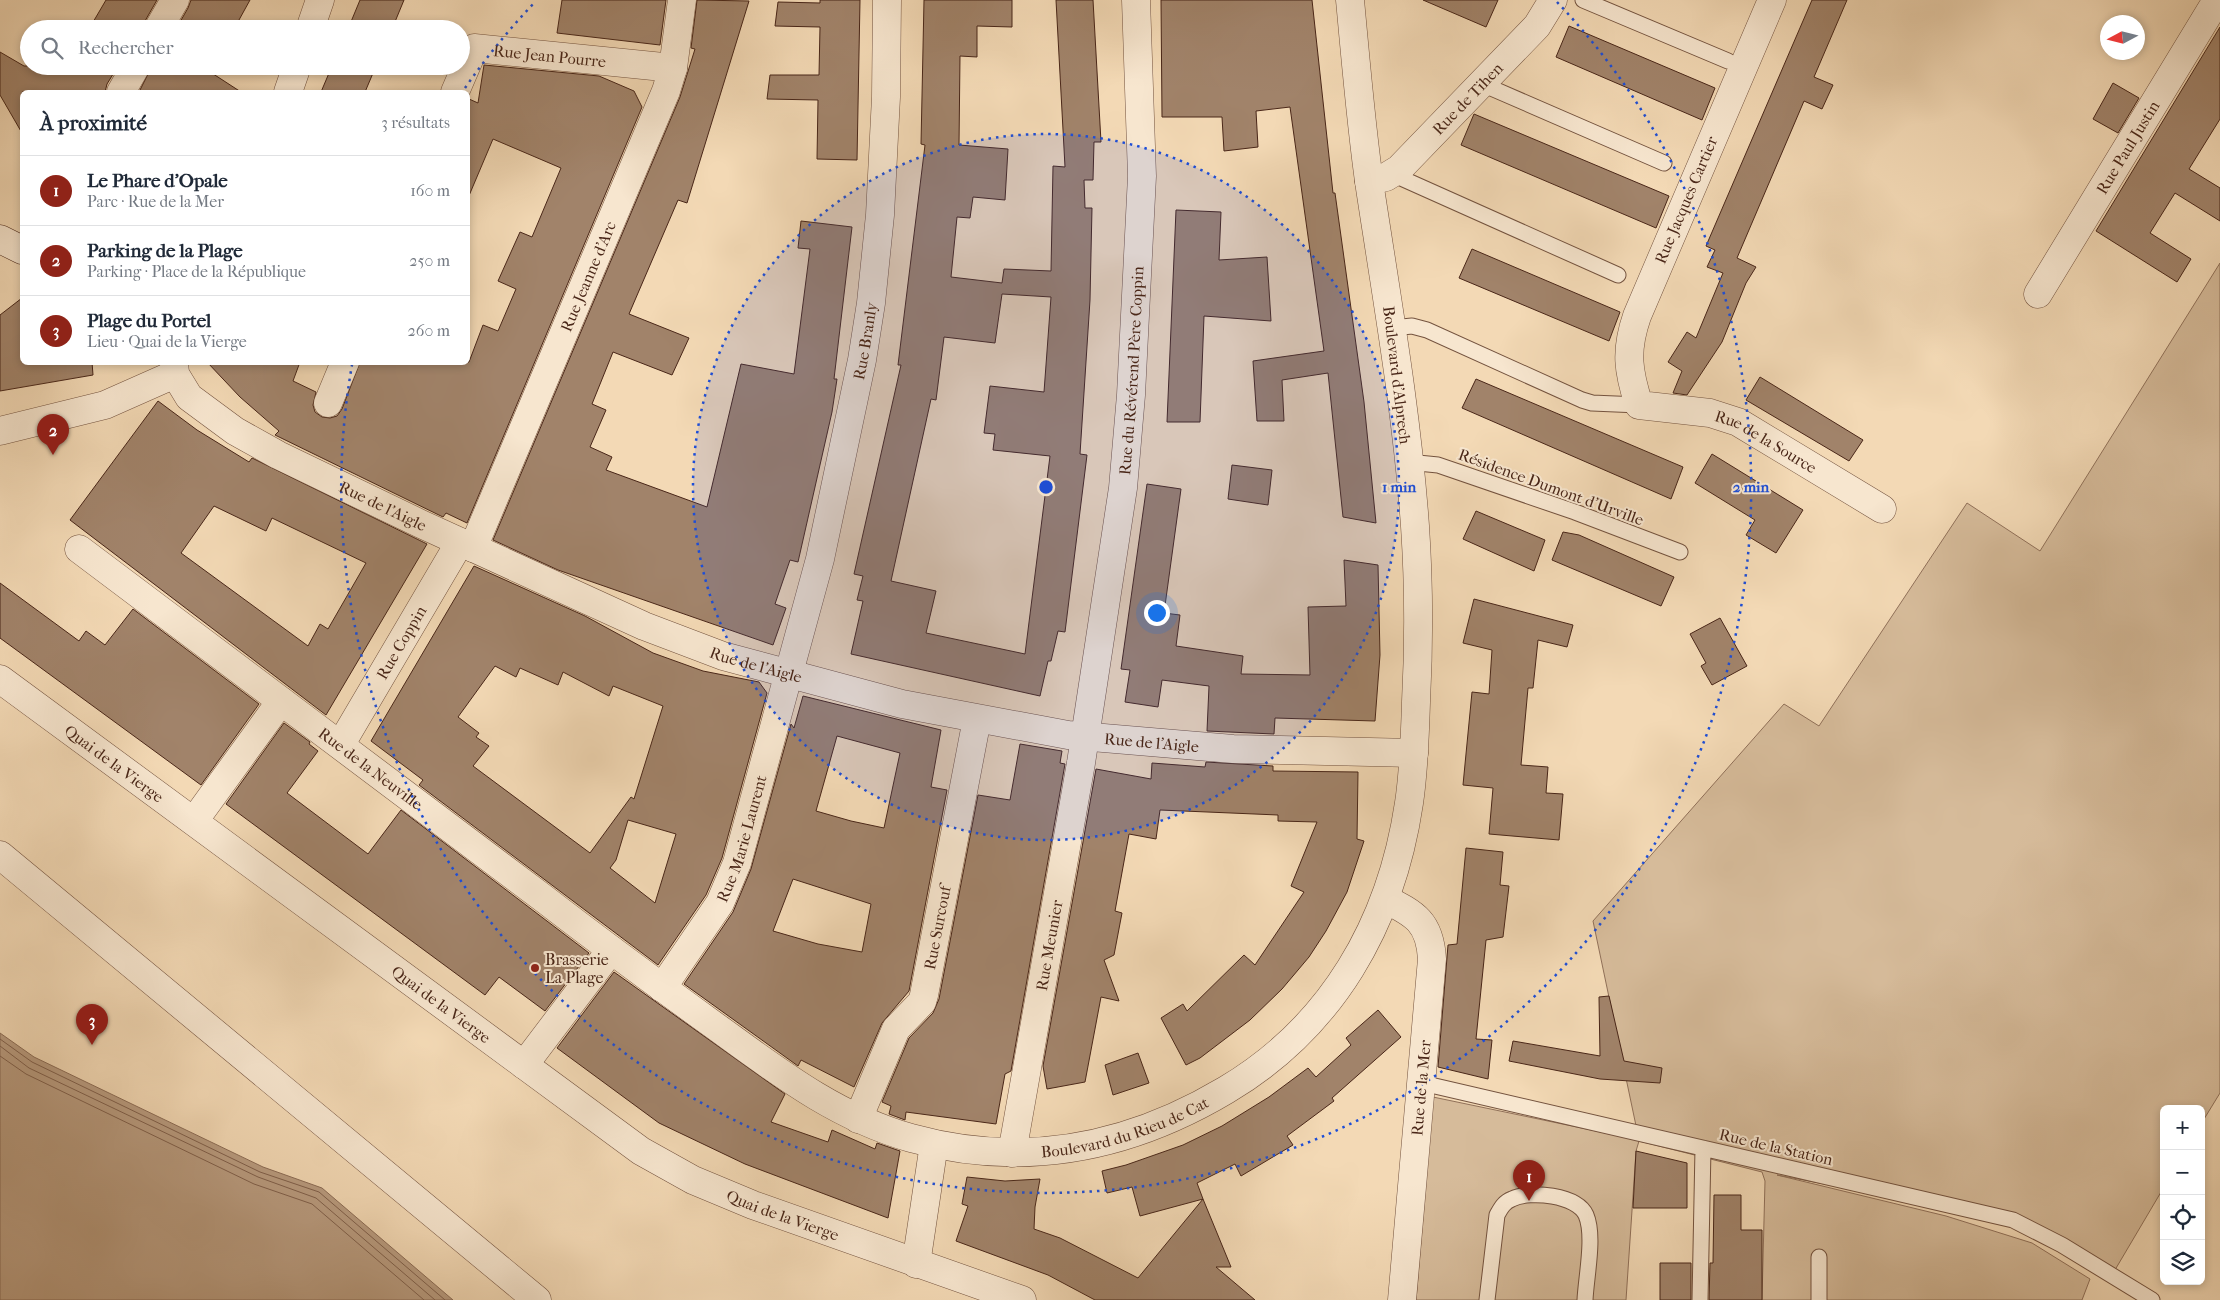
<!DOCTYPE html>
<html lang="fr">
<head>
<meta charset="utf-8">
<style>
	:root { --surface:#fff; --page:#f6f6f7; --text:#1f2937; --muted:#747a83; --line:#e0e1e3; --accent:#8f2418 }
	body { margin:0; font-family:"IM FELL French Canon",serif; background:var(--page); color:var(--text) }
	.controls { position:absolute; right:15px; bottom:15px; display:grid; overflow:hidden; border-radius:8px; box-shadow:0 2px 8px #0003 }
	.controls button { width:45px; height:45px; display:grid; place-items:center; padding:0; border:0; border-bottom:1px solid var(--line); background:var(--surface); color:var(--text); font:25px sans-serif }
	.compass { position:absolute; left:2100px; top:15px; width:45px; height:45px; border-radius:50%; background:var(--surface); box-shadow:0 2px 8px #0003; rotate:263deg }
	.you { position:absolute; left:1156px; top:612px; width:18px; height:18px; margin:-12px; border:4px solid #fff; border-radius:50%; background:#1a73e8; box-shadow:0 0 0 8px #1a73e833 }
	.badge { display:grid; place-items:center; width:32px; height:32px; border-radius:50%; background:var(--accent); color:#fff; font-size:16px; font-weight:700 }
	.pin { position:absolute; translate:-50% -41px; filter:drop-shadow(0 1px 2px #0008) }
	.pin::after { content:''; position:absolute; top:26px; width:18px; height:15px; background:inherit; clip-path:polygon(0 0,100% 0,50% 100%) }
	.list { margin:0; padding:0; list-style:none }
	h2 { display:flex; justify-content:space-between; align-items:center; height:65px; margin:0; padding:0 20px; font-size:21px }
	h2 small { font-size:16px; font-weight:400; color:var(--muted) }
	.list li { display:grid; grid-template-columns:32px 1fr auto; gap:15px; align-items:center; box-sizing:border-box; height:70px; padding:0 20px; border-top:1px solid var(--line) }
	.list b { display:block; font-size:19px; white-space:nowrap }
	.list p { margin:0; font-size:16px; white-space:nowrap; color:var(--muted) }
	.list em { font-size:16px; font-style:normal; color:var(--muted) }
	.icon { flex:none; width:28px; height:28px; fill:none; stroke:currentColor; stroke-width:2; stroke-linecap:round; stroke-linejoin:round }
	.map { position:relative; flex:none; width:2220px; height:1300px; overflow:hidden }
	.search { position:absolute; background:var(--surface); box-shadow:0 2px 8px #0003; left:20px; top:20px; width:450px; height:55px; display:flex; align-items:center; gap:12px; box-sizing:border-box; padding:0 18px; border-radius:28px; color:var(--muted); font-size:19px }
	.panel { position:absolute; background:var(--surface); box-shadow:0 2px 8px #0003; left:20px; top:90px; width:450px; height:275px; border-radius:8px }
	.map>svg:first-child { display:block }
	.green { fill:#d6bb9a; stroke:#907059 }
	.water { fill:#b99c80; stroke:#8c6d56 }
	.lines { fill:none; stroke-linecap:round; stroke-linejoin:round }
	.shore { stroke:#81614c; stroke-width:1 }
	.building { fill:#a1836a; stroke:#492618; fill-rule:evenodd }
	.lane-casing { stroke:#74533f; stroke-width:17 }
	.street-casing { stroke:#74533f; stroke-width:29 }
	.secondary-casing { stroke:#492618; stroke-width:29 }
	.lane { stroke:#f7e6cf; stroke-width:15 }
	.street { stroke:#f7e6cf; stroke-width:28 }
	.secondary { stroke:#f7e6cf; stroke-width:28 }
	.ring { fill:none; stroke:#1d4ed8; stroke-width:2.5; stroke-dasharray:2.5 5 }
	.poi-dot { fill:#8f2418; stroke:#f7e6cf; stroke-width:2 }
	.labels { text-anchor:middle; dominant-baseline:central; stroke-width:4; stroke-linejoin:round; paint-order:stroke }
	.street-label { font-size:16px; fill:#492618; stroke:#f7e6cf }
	.poi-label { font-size:16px; fill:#492618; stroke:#f7e6cf; text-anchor:start }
	.centre { fill:#1d4ed8; stroke:#f7e6cf; stroke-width:2.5 }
	.ring-label { font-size:15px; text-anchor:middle; font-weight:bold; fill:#1d4ed8; stroke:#f7e6cf; stroke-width:4; stroke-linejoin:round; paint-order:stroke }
</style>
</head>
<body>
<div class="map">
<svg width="2220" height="1300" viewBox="0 0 2220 1300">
	<rect width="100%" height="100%" fill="#f3d9b5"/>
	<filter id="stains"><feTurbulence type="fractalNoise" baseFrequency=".004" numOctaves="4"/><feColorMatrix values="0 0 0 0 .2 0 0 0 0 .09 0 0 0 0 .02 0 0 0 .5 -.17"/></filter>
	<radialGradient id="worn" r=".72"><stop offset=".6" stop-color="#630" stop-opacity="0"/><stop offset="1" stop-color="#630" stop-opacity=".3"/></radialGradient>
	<path class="green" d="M2220,263V1093L2201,1124V1109H2164V1187L2112,1275L2013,1220L1777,1175L1946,1216L2032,1243L2090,1279L2082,1300H1762L1765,1181L1762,1172L1639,1141L1636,1151L1626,1300H1416L1433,1097L1639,1140L1593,921L1784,704L1819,726L1967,503L2040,551Z"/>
	<path class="water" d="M0,1033L34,1057L263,1167L322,1188L453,1300H0Z"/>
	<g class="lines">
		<path class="shore" d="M0,1039L32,1062L260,1172L319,1192L445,1300
			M0,1046L29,1068L258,1177L316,1198L435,1300
			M0,1056L26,1074L254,1184L312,1204L424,1300"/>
	</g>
	<path class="building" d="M106,0H157L145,21L142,29H89Z
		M191,0H250L234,29H176L188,8Z
		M360,0H404L392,29H348Z
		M562,0H666L660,45L557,33Z
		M697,0L749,1L687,203L678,200L629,314L689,338L672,375L613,352L592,404L606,410L590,447L612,457L606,470L707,507L741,364L794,374L810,249L798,248L801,221L852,227L834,379H837L832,412L798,562L790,560L775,604L786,608L773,645L558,570L493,540L680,97L695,49L691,48Z
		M820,0H860L857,160L817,159L818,100L767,99L770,75H819L820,27L775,26L778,2L820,3Z
		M924,0H1012V27L977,26V57L960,56L959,145L1008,149L1005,200L973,197L970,218L957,217L951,277L1002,283L1004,269L1051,271L1053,166L1065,167L1056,0H1093L1101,142H1094L1093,180H1084L1085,208H1092L1090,300L1080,454L1087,455L1065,632L1058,631L1051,661H1048L1040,696L851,654L863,601L857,600L863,576L854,574L901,365H898L925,145L921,144ZM1002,294L1051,297L1044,392L990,386L984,433L995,434L993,450L1050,456L1025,654L926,633L936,591L891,581L931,399L936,400L944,337L995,343Z
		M1161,0H1312L1333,193H1335L1364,402L1376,523L1343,517L1328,373L1282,380L1284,421H1257L1253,361L1324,351L1290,107L1256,111L1258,147L1224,151L1222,117H1162Z
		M1423,0H1498L1486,27Z
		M1812,0H1847L1814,77L1833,85L1822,109L1804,101L1737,258L1756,267L1746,283L1722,342L1687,395L1673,393L1682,371L1668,362L1687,332L1696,338L1723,273L1707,267L1715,250L1706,246Z
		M1569,26L1715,88L1702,120L1556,57Z
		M2220,27V119L2189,169L2220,188V221L2175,193L2150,233L2191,259L2177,282L2096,231Z
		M0,52L24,66H118L107,84L105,92H22V133L0,95Z
		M484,65L599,76L634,91L642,107L467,523L446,513L443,517L275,435L279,431L240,397L207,362H300L293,381L316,392L313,405L315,412L322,417L330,418L337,416L342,409L360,362H469L483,325L498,331L516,289L498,281L520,232L532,237L561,168L493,139L468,198V101L469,99L478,103Z
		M152,66H201L241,92H139Z
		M332,66H376L365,92H321Z
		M2113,83L2139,98L2118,133L2093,119Z
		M1474,114L1669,196L1656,228L1461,145Z
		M1176,210L1221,212L1219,260L1267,257L1271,321L1204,316L1200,422H1167Z
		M1472,249L1620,312L1609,341L1459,278Z
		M22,298V362H92L93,375L0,391V315Z
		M1760,377L1863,440L1849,461L1746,400Z
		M1476,379L1683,467L1671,499L1462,408Z
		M158,401L197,430L249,462L252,458L427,544L326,715L70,520ZM214,506L266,531L272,518L366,563L328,629L320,624L308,646L181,553Z
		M1712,454L1803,510L1776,553L1746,535L1755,520L1695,483Z
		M1232,465L1272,470L1268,505L1228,499Z
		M1147,484L1181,489L1164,613L1180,615L1176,646L1243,656L1241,674L1310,675L1308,607L1346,606L1344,560L1378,565L1380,655L1375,721L1275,718L1274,734L1207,731L1209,686L1162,680L1158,707L1125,702L1130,670L1121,669Z
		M1476,511L1545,540L1534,571L1463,539Z
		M1563,532L1579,535L1674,577L1661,606L1552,560Z
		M474,566L585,616L653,653L703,671L759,682L767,693L722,858L706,895L658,965L419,785L423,780L371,741ZM495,666L516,677L520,668L558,685L563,672L609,696L613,686L663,706L634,799L631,797L590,853L473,766L489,746L476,737L479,733L458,717ZM628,820L676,834L655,903L610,868L616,860Z
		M0,583L79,641L86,631L105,645L133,609L259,704L201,785L0,638Z
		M1474,599L1573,625L1567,647L1538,640L1533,688H1528L1521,765L1548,767L1546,793L1563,794L1559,840L1489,834L1493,788L1463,785L1472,692L1489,694L1492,650L1463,643Z
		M1720,618L1747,666L1712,685L1701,666L1706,663L1690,634Z
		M803,696L941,730L931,787L947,790L909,991L882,1023L854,1087L801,1060L798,1066L684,984L733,912L751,869L791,724L794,728ZM837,736L900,753L884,828L851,821L816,811ZM793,879L871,904L862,952L818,944L773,931Z
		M284,723L310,742L309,744L318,751L287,793L368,854L401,810L589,953L545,1011L499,977L485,995L226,804Z
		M1020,744L1062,751L1060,763L1065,764L1011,1071L1005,1074L996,1124L906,1112L905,1120L889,1114L891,1106L882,1102L909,1038L933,1013L939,999L978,795L1010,800Z
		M1206,762L1273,766V771L1358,772L1357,839L1364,841L1347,892L1326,931L1309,957L1282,989L1250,1020L1200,1058L1186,1065L1161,1018L1183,1004L1187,1011L1244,955L1255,965L1304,892L1291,886L1317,822L1278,821V815L1160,810L1156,839L1129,834L1115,911L1122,913L1114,955L1104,960L1119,1001L1101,997L1085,1082L1047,1089L1043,1066L1096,769L1151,779L1152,763L1205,767Z
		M1466,848L1503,852L1500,885L1509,886L1503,937L1486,940L1476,1039L1492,1040L1488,1079L1438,1067L1448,945L1457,944Z
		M614,972L785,1094L771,1122L828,1142L832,1130L875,1149L877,1143L900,1151L888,1218L745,1164L659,1123L557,1048Z
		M1609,996L1624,1061L1662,1068L1660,1083L1600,1079L1509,1061L1513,1041L1600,1056L1599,997Z
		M1378,1010L1401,1037L1332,1098L1334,1101L1287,1136L1293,1145L1241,1176L1235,1164L1197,1183L1203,1199L1140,1216L1132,1187L1107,1193L1102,1171L1126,1165L1183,1145L1222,1126L1269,1097L1308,1068L1316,1077L1351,1045L1346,1038Z
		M1138,1053L1149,1083L1113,1095L1105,1065Z
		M1636,1151L1687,1163V1208H1633Z
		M967,1177L1005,1181L1040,1179L1035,1207L1034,1229L1060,1238L1138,1278L1203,1199L1231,1267H1216L1255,1300H1095L1048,1275L956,1241L968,1206L962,1204Z
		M1714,1195H1741V1230H1762V1300H1709L1710,1263H1713Z
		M1660,1263H1691V1300H1660Z"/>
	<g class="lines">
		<defs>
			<path id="lane" d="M1583,0L1728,61
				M1482,84L1664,163
				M1392,174L1618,275
				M1392,328L1412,326L1427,330L1582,400L1592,403L1639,405
				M1408,462L1438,465L1575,512L1680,552
				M1422,1083L2013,1220L2062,1245L2152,1300
				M1819,1257V1300
				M1487,1300L1497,1215C1501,1208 1504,1202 1512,1199C1530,1190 1577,1195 1586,1215C1595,1236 1586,1277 1585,1300
				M1700,1300L1703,1148"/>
			<g id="street">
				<path id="s1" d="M1772,0L1637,316C1625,351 1628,371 1639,405L1710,413L1738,422L1882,509"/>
				<path d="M158,29L175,0"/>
				<path d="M310,29L320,0"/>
				<path d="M121,92L136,66"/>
				<path d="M288,92L297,66"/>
				<path id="s2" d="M455,92L474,48L673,68"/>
				<path id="s3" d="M1369,181L1386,177L1399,169L1537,26L1553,0"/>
				<path id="s4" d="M2038,294L2217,0"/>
				<path id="s5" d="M174,362L175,374L189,397L235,431L278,455L421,524L644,626L723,656L902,704L1068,735L1233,749L1414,753"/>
				<path d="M328,403L345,362"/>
				<path d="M0,431L105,405L175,374"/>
				<path id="s6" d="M473,548L666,91L673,68L682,0"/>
				<path id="s7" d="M79,549C233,666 389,781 543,898C600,942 657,984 715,1026C777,1071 836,1117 911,1138C1023,1169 1127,1149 1226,1090C1332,1027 1391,924 1409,803C1414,770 1415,736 1416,702C1419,644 1419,585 1415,526C1407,413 1387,300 1370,188C1361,126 1356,63 1350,0"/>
				<path id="s8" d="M0,679L641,1151L693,1180L753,1205L1022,1300"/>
				<path id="s9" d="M341,744L460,542"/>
				<path d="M194,821L281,701"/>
				<path d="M0,855L537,1300"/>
				<path d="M1385,899C1415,914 1430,922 1432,959L1402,1300"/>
				<path id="s10" d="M662,988L720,903L737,863L820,559L862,360L871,303L880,215L886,97L887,0"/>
				<path d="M524,1065L611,950"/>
				<path id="s11" d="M858,1119L896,1029L922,1002L924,995L977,719"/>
				<path id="s12" d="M1012,1153L1081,763L1123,488L1131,395L1142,176L1136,0"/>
				<path d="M916,1264L934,1144"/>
			</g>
			<path id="secondary" d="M0,239L22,250"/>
		</defs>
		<use href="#lane" class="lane-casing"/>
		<use href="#street" class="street-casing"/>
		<use href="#secondary" class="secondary-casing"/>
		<use href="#lane" class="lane"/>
		<use href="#street" class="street"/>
		<use href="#secondary" class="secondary"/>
	</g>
	<circle cx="1046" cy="487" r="353" fill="#1d4ed8" fill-opacity=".12"/>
	<g class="ring">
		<circle cx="1046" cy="487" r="353"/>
		<path d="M465 88A705 705 0 0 1 535 2M1557 2A705 705 0 1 1 352 365"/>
	</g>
	<circle class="poi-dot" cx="535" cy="968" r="5"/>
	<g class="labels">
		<g class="street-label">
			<text stroke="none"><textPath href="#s2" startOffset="124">Rue Jean Pourre</textPath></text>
			<text stroke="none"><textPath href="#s3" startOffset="131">Rue de Tihen</textPath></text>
			<text stroke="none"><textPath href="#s4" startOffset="172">Rue Paul Justin</textPath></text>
			<text transform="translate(1686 200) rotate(-67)">Rue Jacques Cartier</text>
			<text stroke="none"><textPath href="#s6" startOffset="295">Rue Jeanne d'Arc</textPath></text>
			<text stroke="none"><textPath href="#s10" startOffset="684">Rue Branly</textPath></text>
			<text stroke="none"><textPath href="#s12" startOffset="792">Rue du Révérend Père Coppin</textPath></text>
			<text transform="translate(1397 375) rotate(83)">Boulevard d'Alprech</text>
			<text stroke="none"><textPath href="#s1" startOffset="569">Rue de la Source</textPath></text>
			<text transform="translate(1551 487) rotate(20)">Résidence Dumont d'Urville</text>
			<text stroke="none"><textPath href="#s5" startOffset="262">Rue de l'Aigle</textPath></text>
			<text stroke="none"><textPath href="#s9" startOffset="118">Rue Coppin</textPath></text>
			<text stroke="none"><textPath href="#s5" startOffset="668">Rue de l'Aigle</textPath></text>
			<text stroke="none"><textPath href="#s5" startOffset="1072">Rue de l'Aigle</textPath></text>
			<text stroke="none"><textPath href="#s8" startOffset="142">Quai de la Vierge</textPath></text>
			<text stroke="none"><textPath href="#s7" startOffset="365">Rue de la Neuville</textPath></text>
			<text stroke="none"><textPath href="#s10" startOffset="171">Rue Marie Laurent</textPath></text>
			<text stroke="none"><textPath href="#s11" startOffset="211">Rue Surcouf</textPath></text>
			<text stroke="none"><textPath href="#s12" startOffset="211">Rue Meunier</textPath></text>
			<text stroke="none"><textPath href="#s8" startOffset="548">Quai de la Vierge</textPath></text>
			<text transform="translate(1421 1088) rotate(-85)">Rue de la Mer</text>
			<text stroke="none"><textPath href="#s7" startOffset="1241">Boulevard du Rieu de Cat</textPath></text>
			<text transform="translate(1776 1147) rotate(13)">Rue de la Station</text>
			<text stroke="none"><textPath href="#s8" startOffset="952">Quai de la Vierge</textPath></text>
		</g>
		<g class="poi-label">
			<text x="545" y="959">Brasserie<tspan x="545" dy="18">La Plage</tspan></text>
		</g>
	</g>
	<circle cx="1046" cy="487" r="8" class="centre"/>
	<g class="ring-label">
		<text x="1399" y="492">1 min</text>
		<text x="1751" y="492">2 min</text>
	</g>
	<rect width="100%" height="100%" filter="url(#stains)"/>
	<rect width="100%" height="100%" fill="url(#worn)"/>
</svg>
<div class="controls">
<button>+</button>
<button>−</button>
<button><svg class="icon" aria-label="locate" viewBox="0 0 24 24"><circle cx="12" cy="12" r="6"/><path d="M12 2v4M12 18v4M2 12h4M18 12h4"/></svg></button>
<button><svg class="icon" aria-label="layers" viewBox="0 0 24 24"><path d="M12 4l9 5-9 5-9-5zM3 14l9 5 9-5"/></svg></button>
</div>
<svg class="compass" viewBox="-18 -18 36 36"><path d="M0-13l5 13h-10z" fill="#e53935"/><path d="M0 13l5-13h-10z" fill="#747a83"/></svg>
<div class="you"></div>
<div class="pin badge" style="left:1529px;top:1201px">1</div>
<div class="pin badge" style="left:53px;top:455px">2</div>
<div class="pin badge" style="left:92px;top:1045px">3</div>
<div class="search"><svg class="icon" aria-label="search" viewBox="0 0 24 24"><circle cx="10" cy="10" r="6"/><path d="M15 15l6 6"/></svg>Rechercher</div>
<section class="panel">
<h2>À proximité<small>3 résultats</small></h2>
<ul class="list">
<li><span class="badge">1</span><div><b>Le Phare d'Opale</b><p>Parc · Rue de la Mer</p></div><em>160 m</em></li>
<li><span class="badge">2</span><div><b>Parking de la Plage</b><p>Parking · Place de la République</p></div><em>250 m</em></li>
<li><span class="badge">3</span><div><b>Plage du Portel</b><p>Lieu · Quai de la Vierge</p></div><em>260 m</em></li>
</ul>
</section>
</div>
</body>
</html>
